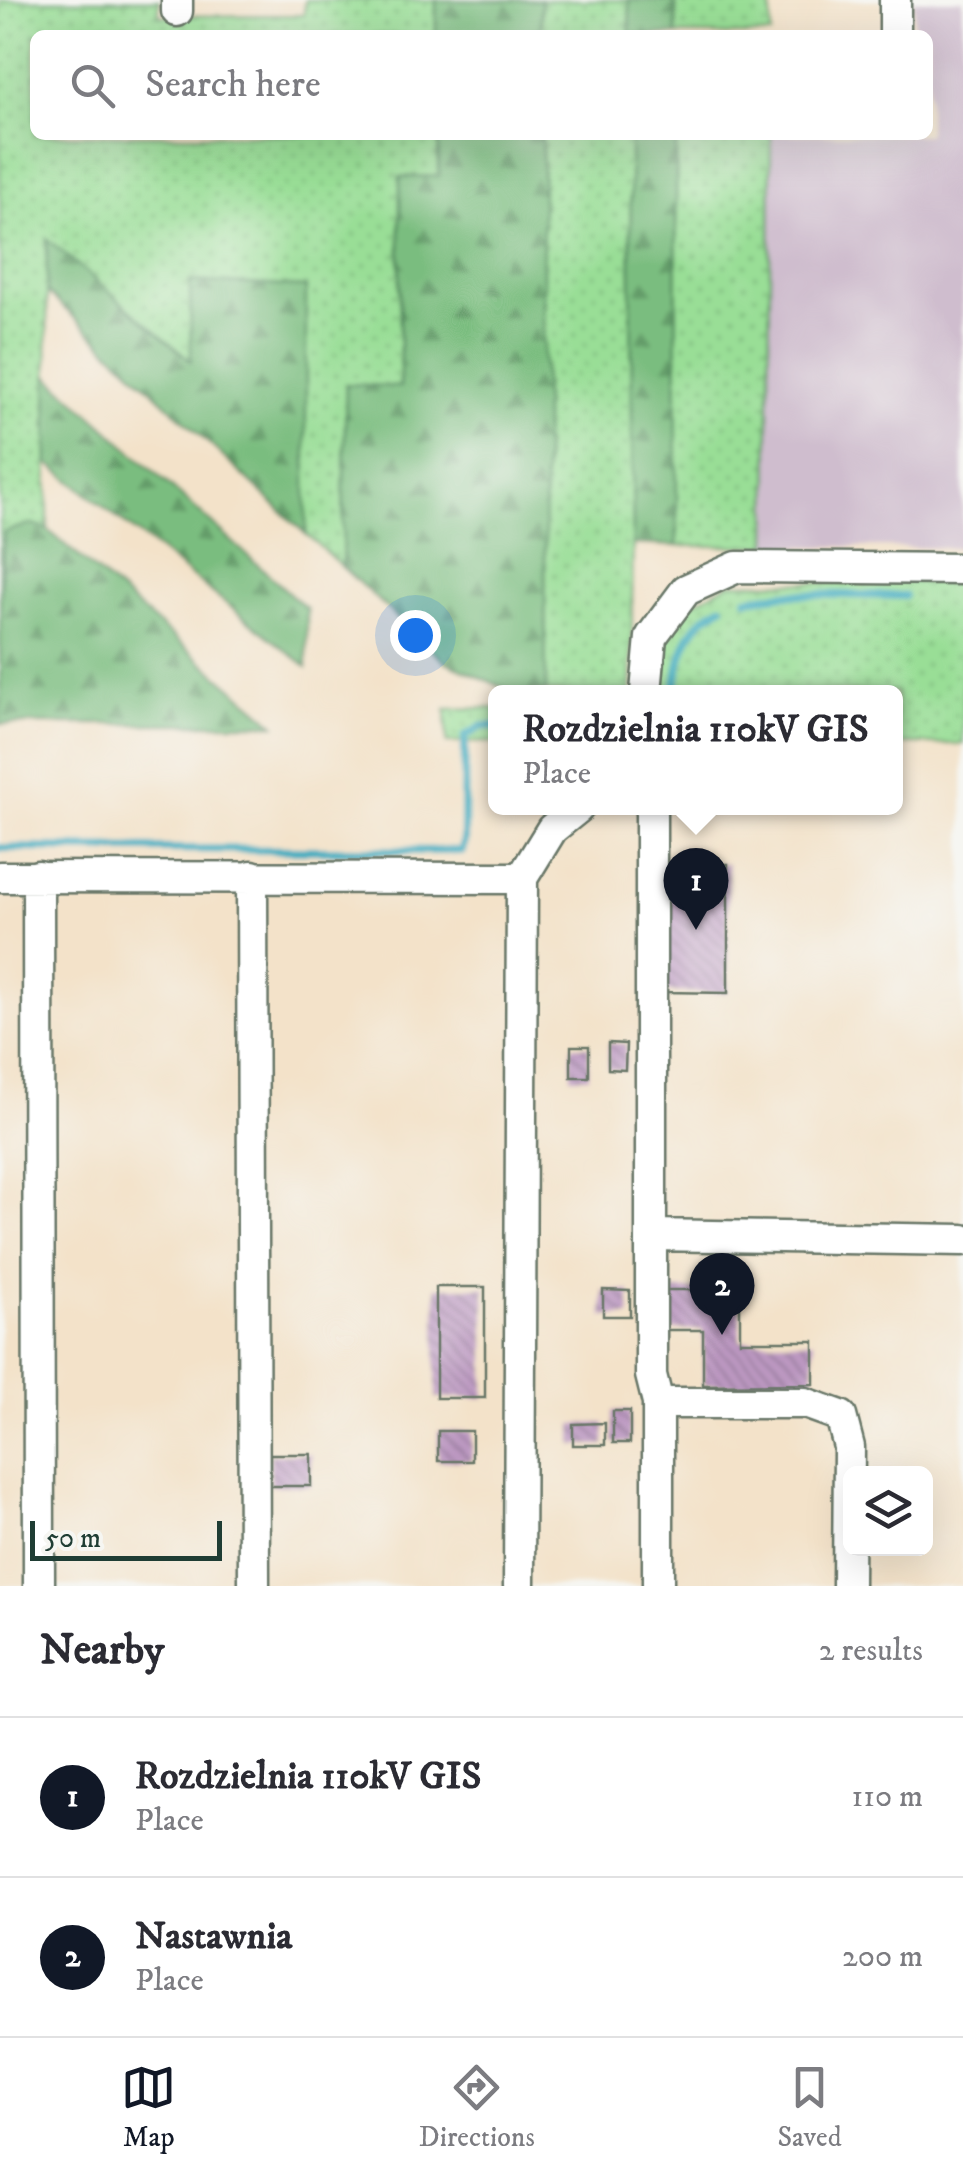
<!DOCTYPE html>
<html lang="en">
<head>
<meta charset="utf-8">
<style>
	:root { --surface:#fff; --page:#f7f7f7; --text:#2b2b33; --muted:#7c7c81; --line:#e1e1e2; --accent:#111827 }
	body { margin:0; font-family:"IM FELL DW Pica",serif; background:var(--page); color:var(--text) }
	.controls { position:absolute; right:30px; bottom:30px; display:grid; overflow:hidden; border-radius:15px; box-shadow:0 10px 40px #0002 }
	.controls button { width:90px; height:90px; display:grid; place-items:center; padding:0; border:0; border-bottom:2px solid var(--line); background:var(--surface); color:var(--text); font:50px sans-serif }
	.scale { position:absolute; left:30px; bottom:25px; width:192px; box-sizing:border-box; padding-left:10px; border:5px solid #1f3d34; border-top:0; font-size:28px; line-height:35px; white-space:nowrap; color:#1f3d34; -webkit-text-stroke:8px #f6f6f2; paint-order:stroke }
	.you { position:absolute; left:415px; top:635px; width:35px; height:35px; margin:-25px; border:8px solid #fff; border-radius:50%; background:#1a73e8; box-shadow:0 0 0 15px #1a73e833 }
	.badge { display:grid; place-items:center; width:65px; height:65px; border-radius:50%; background:var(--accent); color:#fff; font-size:32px; font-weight:700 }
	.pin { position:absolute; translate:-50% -82px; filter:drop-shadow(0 2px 5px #0008) }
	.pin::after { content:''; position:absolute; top:52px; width:35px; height:30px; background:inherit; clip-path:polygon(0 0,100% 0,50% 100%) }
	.popup { position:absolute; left:488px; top:685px; width:415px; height:130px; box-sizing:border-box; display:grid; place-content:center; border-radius:15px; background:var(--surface); filter:drop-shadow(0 2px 8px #0005); font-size:32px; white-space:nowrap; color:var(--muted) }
	.popup b { font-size:38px; color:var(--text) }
	.popup::after { content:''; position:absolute; left:50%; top:100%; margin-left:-20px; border:20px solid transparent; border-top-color:var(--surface) }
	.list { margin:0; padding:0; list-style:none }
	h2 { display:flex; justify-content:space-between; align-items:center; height:130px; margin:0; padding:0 40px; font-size:42px }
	h2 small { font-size:32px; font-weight:400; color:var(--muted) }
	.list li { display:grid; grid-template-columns:65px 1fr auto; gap:30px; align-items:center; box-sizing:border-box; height:160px; padding:0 40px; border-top:2px solid var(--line) }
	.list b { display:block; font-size:38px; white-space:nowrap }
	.list p { margin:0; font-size:32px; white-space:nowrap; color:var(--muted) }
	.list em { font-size:32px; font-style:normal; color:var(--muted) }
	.icon { flex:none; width:55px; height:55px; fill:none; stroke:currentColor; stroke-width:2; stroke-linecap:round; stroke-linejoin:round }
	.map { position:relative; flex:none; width:963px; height:1586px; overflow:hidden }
	.search { position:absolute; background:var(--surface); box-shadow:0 10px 40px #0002; left:30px; right:30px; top:30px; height:110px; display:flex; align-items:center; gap:25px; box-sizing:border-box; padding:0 35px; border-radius:15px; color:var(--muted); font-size:38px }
	.sheet { height:450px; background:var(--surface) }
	nav { display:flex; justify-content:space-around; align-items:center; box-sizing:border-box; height:140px; border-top:2px solid var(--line); background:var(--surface); font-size:28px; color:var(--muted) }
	nav a { display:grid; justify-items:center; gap:5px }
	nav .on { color:var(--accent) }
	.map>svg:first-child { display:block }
	.industrial { fill:#cfbdce }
	.grass { fill:url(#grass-dots); stroke:#5c8e65; stroke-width:2.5 }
	.forest { fill:url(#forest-firs); stroke:#4c7d5a; stroke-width:2.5 }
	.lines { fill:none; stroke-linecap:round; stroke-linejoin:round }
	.stream { stroke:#40acbf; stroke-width:8 }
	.building { fill:url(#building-back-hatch) }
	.minor-casing { stroke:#697768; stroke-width:35 }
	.minor { stroke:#fff; stroke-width:30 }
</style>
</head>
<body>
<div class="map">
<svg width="963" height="1586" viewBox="0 0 963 1586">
	<defs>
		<pattern id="grass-dots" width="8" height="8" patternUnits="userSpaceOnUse" patternTransform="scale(2.5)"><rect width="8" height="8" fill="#99de96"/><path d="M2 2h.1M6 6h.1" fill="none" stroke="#83bf82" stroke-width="1.8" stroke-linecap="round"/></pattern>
		<pattern id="forest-firs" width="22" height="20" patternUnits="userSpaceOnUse" patternTransform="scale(2.5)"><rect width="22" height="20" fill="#7abd7f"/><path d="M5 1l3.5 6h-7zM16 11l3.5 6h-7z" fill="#639b69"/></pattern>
		<pattern id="building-back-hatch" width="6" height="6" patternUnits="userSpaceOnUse" patternTransform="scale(2.5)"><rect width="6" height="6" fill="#bc98c1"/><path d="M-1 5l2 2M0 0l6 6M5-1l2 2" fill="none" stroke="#987d9e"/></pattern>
	</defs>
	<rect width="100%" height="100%" fill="#f6f6f2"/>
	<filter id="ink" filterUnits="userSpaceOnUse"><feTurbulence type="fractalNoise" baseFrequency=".01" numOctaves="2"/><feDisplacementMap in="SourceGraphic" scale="20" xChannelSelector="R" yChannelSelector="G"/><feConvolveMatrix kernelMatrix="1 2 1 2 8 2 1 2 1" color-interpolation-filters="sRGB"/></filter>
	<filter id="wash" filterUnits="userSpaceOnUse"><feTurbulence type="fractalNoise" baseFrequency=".0048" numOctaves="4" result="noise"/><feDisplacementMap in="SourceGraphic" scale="40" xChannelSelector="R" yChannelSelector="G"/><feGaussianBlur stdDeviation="2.25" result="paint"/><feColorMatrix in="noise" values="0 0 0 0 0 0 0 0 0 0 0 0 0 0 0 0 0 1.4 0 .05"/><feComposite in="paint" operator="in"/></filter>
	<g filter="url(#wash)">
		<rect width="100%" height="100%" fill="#f3e2c9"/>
		<path class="industrial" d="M914,0H963V548L768,546L771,135H928V35H914Z"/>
		<path class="grass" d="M0,0H159V16L304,15L305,0H436V35H35V135H438L439,177L400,178V387L346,384L342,567L306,534L305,287L192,362L47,240L48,530L30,524L4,532L0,601Z
			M541,0H629L630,35H541Z
			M676,0H771V35H676Z
			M542,135H630L633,544L631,692H546Z
			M676,135H771L768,546H677Z
			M963,581V744H896V692H658L657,662L670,627L684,608L730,583Z
			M496,708V742L447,743L446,709Z"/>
		<path class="forest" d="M436,0H541V35H436Z
			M629,0H676V35H630Z
			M438,135H542L546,692H513L444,661L342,567L346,384L400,387V177L439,176Z
			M630,135H676L677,546L633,544Z
			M47,239L191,361L190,281L306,287V534L47,292Z
			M47,375L307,609V667L48,463Z
			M30,524L48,530L275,724H0V601L4,532Z"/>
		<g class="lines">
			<path class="stream" d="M960,596H963
				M747,599L785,594L904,596
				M675,692C678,669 683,638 701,621C706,615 715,611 722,606
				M0,848L462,851L464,840L465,736L483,726H496"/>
		</g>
		<g id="blocks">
			<path class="building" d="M706,864H728V993L664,992V870H706Z
				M608,1043L626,1044L625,1070L608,1069Z
				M571,1046H589V1077H571Z
				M436,1287H485V1398H436Z
				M603,1290L630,1291V1316H603Z
				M665,1290H740V1341H814V1384L703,1385V1330H665Z
				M613,1411H630V1443H613Z
				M605,1423V1445H573V1424Z
				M438,1431H472V1461H438Z
				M270,1454H311V1486H270Z"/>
		</g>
	</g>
	<g filter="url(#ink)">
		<use href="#blocks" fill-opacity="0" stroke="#697768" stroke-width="2.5"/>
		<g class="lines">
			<defs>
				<path id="minor" d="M177,0V11
					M895,0V35
					M646,692L651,637L686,590L737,567L963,569
					M651,808V1375L658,1403V1586
					M38,876L39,1586
					M252,876L254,1586
					M0,877L522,878
					M651,1235L963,1240
					M658,1403H805L841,1416L849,1447L848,1586
					M519,1586L522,878L552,829L578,808"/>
			</defs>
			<use href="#minor" class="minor-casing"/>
			<use href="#minor" class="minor"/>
		</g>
	</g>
</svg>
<div class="controls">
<button><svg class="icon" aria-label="layers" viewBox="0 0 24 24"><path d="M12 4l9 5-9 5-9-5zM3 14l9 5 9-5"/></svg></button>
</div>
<div class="scale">50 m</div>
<div class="you"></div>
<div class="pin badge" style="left:696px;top:930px">1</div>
<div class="popup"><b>Rozdzielnia 110kV GIS</b>Place</div>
<div class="pin badge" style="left:722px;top:1335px">2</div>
<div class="search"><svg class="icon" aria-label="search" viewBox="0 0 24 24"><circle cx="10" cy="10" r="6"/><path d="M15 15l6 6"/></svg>Search here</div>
</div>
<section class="sheet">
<h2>Nearby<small>2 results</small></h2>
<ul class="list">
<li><span class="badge">1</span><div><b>Rozdzielnia 110kV GIS</b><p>Place</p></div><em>110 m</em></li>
<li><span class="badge">2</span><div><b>Nastawnia</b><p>Place</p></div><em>200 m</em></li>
</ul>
</section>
<nav>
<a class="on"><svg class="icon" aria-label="map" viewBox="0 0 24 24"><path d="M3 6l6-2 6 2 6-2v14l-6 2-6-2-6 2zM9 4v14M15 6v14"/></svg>Map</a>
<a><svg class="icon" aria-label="directions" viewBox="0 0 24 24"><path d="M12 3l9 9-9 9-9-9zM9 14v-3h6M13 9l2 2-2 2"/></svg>Directions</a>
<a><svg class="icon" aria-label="saved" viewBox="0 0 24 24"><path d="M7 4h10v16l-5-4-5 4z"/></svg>Saved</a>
</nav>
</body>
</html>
